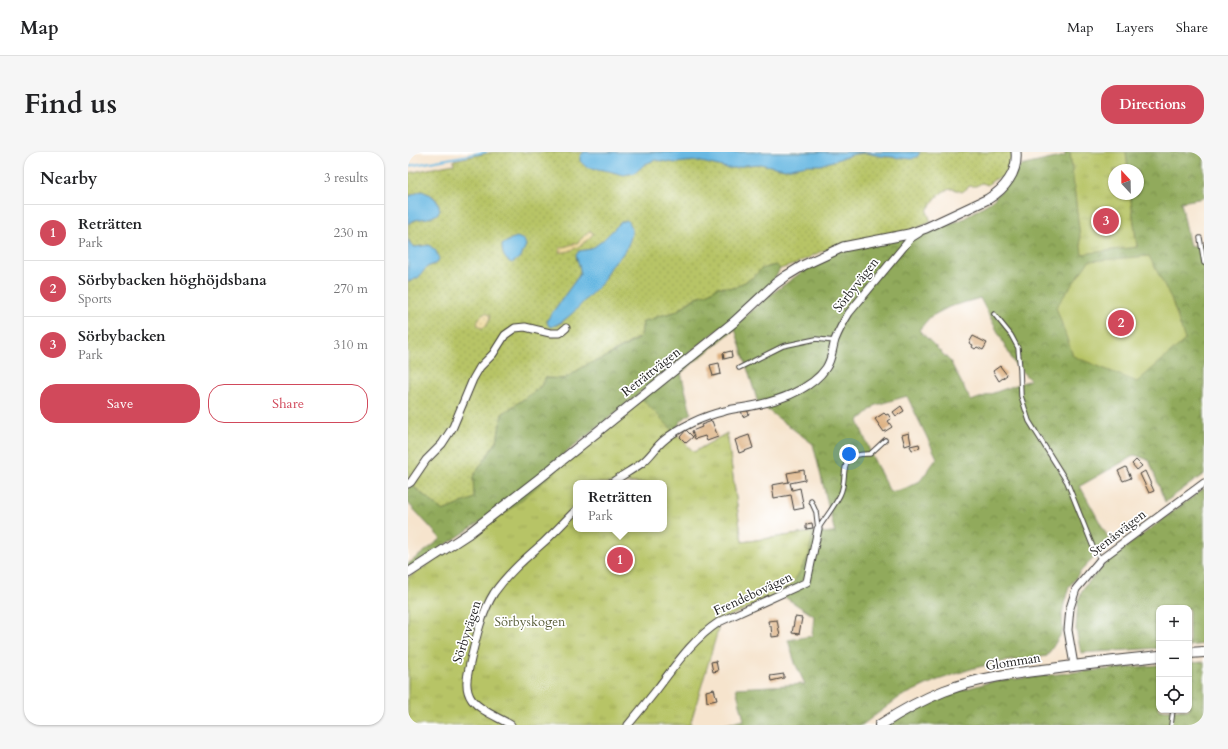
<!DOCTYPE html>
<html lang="en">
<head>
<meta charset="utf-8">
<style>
	:root { --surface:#fff; --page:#f6f6f6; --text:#202124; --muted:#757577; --line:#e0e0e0; --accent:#d1495b }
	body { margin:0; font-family:Cardo,serif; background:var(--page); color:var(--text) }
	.controls { position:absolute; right:12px; bottom:12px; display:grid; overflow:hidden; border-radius:8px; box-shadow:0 1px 3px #0004 }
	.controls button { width:36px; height:36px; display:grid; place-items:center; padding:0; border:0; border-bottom:1px solid var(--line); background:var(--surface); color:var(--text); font:20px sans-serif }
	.compass { position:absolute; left:700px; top:12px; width:36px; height:36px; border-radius:50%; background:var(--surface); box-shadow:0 1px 3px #0004; rotate:338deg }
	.you { position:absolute; left:441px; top:302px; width:14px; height:14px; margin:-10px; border:3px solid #fff; border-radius:50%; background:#1a73e8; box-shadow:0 0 0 6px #1a73e833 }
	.badge { display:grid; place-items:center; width:26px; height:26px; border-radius:50%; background:var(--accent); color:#fff; font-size:13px; font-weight:700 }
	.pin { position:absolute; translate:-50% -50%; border:2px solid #fff; box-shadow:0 1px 4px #0006 }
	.popup { position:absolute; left:165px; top:328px; width:94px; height:52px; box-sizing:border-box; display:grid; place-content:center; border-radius:8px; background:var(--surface); filter:drop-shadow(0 1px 3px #0005); font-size:13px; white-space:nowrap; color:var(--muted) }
	.popup b { font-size:15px; color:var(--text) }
	.popup::after { content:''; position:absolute; left:50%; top:100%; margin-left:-8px; border:8px solid transparent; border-top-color:var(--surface) }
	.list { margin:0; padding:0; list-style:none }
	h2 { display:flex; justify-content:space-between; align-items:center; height:52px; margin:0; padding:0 16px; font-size:17px }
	h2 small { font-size:13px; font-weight:400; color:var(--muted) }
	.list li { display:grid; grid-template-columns:26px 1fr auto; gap:12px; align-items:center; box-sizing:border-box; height:56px; padding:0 16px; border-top:1px solid var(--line) }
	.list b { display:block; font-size:15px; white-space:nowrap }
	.list p { margin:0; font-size:13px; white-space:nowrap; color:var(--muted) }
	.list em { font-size:13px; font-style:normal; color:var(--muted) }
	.actions { display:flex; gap:8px; padding:12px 16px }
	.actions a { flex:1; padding:9px 0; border:1px solid var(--accent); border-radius:16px; text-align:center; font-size:14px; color:var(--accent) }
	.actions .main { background:var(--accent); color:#fff }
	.icon { flex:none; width:22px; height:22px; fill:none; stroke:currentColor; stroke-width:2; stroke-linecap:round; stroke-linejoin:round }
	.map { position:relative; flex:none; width:796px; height:573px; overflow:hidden; border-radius:16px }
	header { display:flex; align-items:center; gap:24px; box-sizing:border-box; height:56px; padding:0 20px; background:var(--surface); border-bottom:1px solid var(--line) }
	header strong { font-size:19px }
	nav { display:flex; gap:22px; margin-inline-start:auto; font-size:14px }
	.intro { display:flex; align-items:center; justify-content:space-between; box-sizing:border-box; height:96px; padding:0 24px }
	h1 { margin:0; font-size:28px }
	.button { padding:10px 18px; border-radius:16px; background:var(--accent); color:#fff; font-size:14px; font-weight:700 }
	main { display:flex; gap:24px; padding:0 24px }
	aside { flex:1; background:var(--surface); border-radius:16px; box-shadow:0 1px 3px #0004 }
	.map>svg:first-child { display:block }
	.grass { fill:url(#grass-dots); stroke:#6a7041; fill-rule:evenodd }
	.forest { fill:url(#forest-crowns); stroke:#56633c; fill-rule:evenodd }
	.sand { fill:url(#sand-dots); stroke:#857b5d }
	.park { fill:url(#park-tufts); stroke:#6a7041; fill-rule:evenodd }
	.pitch { fill:#b7c466; stroke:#6a7041 }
	.water { fill:#67b8e2; stroke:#426a7f }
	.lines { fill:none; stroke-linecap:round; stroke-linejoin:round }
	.stream { stroke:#67b8e2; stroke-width:2 }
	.building { fill:#dcad7a }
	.service-casing { stroke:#3d3a37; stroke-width:5.5 }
	.minor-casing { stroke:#3d3a37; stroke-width:9 }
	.tertiary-casing { stroke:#3d3a37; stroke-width:11 }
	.secondary-casing { stroke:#3d3a37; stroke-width:12 }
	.service { stroke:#fff; stroke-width:3.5 }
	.minor { stroke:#fff; stroke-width:7 }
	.tertiary { stroke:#fff; stroke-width:9 }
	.secondary { stroke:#fff; stroke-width:10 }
	.labels { text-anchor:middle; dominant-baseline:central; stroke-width:3.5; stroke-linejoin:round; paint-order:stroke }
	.street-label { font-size:13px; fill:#1c1c1c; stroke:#fff }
	.park-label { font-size:13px; fill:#5a5f3a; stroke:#fff }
</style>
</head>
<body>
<header>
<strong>Map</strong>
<nav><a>Map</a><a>Layers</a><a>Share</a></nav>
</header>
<div class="intro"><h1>Find us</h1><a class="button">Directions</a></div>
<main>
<aside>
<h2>Nearby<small>3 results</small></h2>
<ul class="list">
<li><span class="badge">1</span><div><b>Reträtten</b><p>Park</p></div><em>230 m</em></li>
<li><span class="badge">2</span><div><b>Sörbybacken höghöjdsbana</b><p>Sports</p></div><em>270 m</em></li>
<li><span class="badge">3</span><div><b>Sörbybacken</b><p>Park</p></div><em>310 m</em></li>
</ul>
<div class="actions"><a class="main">Save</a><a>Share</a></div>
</aside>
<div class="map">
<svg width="796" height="573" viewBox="0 0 796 573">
	<defs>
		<pattern id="grass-dots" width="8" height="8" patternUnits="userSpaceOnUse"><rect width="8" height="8" fill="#b7c466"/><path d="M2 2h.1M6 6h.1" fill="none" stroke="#9da858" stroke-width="1.8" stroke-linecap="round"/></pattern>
		<pattern id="forest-crowns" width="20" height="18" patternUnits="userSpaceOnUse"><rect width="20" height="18" fill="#91aa5b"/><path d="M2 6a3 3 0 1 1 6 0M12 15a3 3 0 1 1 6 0" fill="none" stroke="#768a4a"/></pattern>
		<pattern id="sand-dots" width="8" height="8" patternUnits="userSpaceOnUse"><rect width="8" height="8" fill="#eeda9e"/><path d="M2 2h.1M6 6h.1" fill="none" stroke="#ccba88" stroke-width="1.8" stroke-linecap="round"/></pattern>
		<pattern id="park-tufts" width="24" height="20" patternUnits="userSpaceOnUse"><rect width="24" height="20" fill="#b7c466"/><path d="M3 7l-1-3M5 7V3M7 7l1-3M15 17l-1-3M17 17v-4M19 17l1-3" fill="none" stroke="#9da858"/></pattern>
	</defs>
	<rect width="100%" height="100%" fill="#fff"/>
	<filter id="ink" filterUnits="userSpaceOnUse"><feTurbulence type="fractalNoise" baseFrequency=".025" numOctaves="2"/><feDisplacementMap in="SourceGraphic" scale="8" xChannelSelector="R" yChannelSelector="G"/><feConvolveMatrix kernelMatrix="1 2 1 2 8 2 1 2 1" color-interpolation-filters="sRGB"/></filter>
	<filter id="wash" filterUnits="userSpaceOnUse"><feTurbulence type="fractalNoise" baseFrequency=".012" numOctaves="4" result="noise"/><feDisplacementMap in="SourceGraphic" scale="16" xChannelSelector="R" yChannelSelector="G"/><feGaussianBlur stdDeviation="0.9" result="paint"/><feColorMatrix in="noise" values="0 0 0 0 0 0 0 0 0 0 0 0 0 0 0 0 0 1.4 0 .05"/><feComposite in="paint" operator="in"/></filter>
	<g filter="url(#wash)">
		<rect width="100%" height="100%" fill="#f6e4cd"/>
		<path class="grass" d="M85,0H604V13L598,26C591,25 585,27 580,33L574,31L568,34H562L554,40C551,39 547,37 544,37C533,37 524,50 519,59L523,70L502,79L435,92L414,99L388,112L372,117L368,113L353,117L346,125L337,130L330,133L327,136L310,135L299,142L288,145L267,160L251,164L242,168L235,169L233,184L194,207L180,212L156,227L137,226L133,234L123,242L94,262L89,289L65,325L67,346L35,359L0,330V130L10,126L19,115L29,111L21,93L7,95L4,94L0,87V72L7,68L28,63C37,51 22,37 9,41C6,41 2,44 0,45V21L46,12V8ZM210,73L224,81L217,98L213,104L200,117L197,125L168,157L153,171L143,175L139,168L172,122V112L168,107L171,99C187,99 201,85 210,73Z"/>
		<path class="forest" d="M657,0H662L674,101L729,95L722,42H730V18H720L718,0H796V46L773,50L782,95L796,91V322L757,350L741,308L727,303L672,334L702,389L673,419L661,435L657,448L654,462L655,479L639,504L593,510L566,516L527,529L492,545L454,573H314L336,568L328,536L397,532L387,511L380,488L404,484L406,464L372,442L0,573V428L330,171L362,143L413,106L436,97L526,78L555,67L585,48L604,26L612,14L657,4ZM572,146L606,211L622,228L563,249L542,209L511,178L522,165L541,155ZM327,177L350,251L405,292L427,381L405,380L334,390L319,281L286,300L266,280L273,269L283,261L273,221ZM499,244L529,306L512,329L496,337L482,340L463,302L450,269L468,253ZM168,331H256V377H168Z
			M368,113L372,117C363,135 346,147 332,160L72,370L0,418V412L33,387L0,351V333L2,332L35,359L66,346L65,325L89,289L94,262L123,242L133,234L137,226L156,227L180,212L194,207L228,188L233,184L235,169L242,168L251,164L267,160L289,145L299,142L310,135L327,136L330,133L337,130L346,125L353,117Z
			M796,336V492L781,494V456H751V496L673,501L668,478L670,448L676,435L700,409Z
			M796,510V573H480L505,558L537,543L582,530L668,520L751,513V558H781V511Z"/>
		<path class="sand" d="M181,79L184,80L185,82C177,91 163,102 151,100L152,96L169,91Z
			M78,161L82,164C81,170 79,175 73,176L70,174C68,168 73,163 78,161Z"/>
		<path class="park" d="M662,0H718L720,18H706V42H722L729,95L674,102Z
			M234,247L286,300L319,281L334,390L405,380L401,403L382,437L309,470L310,478L282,573H0V425L55,390L100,359ZM168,331H256V377H168Z"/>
		<path class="pitch" d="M741,104L763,146L777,188L729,230L665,204L648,155L681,109Z"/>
		<path class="water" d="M176,0H512L510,4L504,7L472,4L459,1L447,2L412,13H400L377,17L352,12L338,13L327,16H319L289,9L267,11L247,8L237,12L227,21L215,23L201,19L178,15L172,9V4Z
			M13,39C23,42 31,47 32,59C22,71 10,63 0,72V45Z
			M219,68C229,77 221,94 213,104C210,108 204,111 201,117C198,121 197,126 194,131C191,135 186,138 183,142C171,154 160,169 143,175L140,173L139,168L172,122C173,115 169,110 168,103L171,99L183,97L194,89L213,70Z
			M109,85L116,88L118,93L113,105L104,111C96,108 94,101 94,93L103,87Z
			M0,87L4,94L7,95L21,93L28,99L31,107L29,111L19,115L10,126L0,130Z"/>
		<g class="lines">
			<path class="stream" d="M0,14L78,0"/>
		</g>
		<g id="blocks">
			<path class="building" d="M565,184L579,191L575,198L569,195L567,197L564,195L565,193L561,191Z
				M323,199L324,205L316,207L315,201Z
				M311,211L313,222L305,224L302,213Z
				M592,214L599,223L591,229L585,219Z
				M493,254L496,259L488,264L485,260Z
				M338,256L341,262L335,265L333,258Z
				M476,261L478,263L480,262L483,267L480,269L484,275L476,280L467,267Z
				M304,269L310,285L299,289L297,284L287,287L284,279L294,275L293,273Z
				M278,278L285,285L278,291L272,285Z
				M501,281L503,292L497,294L494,283Z
				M341,283L345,296L331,301L327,288Z
				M511,292L512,296L504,298L502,294Z
				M728,308L734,314L729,318L724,312Z
				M718,315L723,326L715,329L710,319Z
				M396,318L397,328L382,331L384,338L392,336L396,356L386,358L383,343L366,346L364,333L381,330L379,321Z
				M737,319L746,339L741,341L732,322Z
				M404,371L405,376L398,377V372Z
				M387,465L394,466L391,482L384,481Z
				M369,468L372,484L364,485L363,474H361L360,469Z
				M308,509L310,519L305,520L303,510Z
				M376,522V526L363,529L362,524Z
				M306,537L309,548L299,550L298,539Z"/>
		</g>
	</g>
	<g filter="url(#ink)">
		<use href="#blocks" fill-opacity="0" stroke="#3d3a37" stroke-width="1"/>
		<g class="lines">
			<defs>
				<path id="service" d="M792,86L796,111
					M586,162L603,183L610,196L612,217L613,244L621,269L659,330L687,400L693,407
					M331,216L375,194L408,187L427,189
					M403,349L408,360L410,377
					M410,377C417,366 426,355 432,343C442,323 426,301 462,302L477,288
					M763,573L765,558"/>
				<path id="minor" d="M203,331C213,324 224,318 234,311C242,305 247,296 255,289C271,275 296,264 317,259C326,256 335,256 344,254C369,249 403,238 418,216C424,207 424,198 427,188C431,178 436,169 441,161L503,86L511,81
					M0,332L3,330L18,308L34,292L45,275L65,227L72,215L85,202L97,183L107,176L117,175L142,181H152L158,176
					M666,513L660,478L662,456L668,437L693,407L796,331
					M103,573C90,565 74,560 64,548C55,536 60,521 63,507C68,486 74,460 86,441C100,421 118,406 135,391C147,380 157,369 168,358
					M220,573C230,561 240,549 250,536C269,511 284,488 311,470L399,430L410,377"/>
				<path id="tertiary" d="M0,421L60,382L132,326L326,170L367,132L378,124L396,113L435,95L501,82L518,76L580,47C597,37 610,20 608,0"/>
				<path id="secondary" d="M781,501L796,500
					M472,573C492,560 513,548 536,539C570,526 606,521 643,517C679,512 715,508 751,504"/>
			</defs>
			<use href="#service" class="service-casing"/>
			<use href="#minor" class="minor-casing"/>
			<use href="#tertiary" class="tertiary-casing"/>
			<use href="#secondary" class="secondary-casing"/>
			<use href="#service" class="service"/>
			<use href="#minor" class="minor"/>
			<use href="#tertiary" class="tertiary"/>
			<use href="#secondary" class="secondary"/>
		</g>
	</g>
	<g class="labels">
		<g class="street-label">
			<text transform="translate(448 133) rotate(-52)">Sörbyvägen</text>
			<text transform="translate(243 220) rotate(-38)">Reträttvägen</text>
			<text transform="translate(710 381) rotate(-38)">Stenåsvägen</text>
			<text transform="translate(345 442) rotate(-25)">Frendebovägen</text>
			<text transform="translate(59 480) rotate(-72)">Sörbyvägen</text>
			<text transform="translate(605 510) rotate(-9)">Glomman</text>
		</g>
		<g class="park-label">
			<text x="122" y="470">Sörbyskogen</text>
		</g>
	</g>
</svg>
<div class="controls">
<button>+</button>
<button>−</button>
<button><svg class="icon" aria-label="locate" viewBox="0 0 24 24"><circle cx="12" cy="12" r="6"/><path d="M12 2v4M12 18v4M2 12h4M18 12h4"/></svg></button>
</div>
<svg class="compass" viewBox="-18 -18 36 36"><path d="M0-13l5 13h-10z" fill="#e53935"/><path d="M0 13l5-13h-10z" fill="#757577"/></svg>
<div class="you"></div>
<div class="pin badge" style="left:212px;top:408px">1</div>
<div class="popup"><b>Reträtten</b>Park</div>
<div class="pin badge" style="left:713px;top:171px">2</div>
<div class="pin badge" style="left:698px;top:69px">3</div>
</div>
</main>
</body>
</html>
